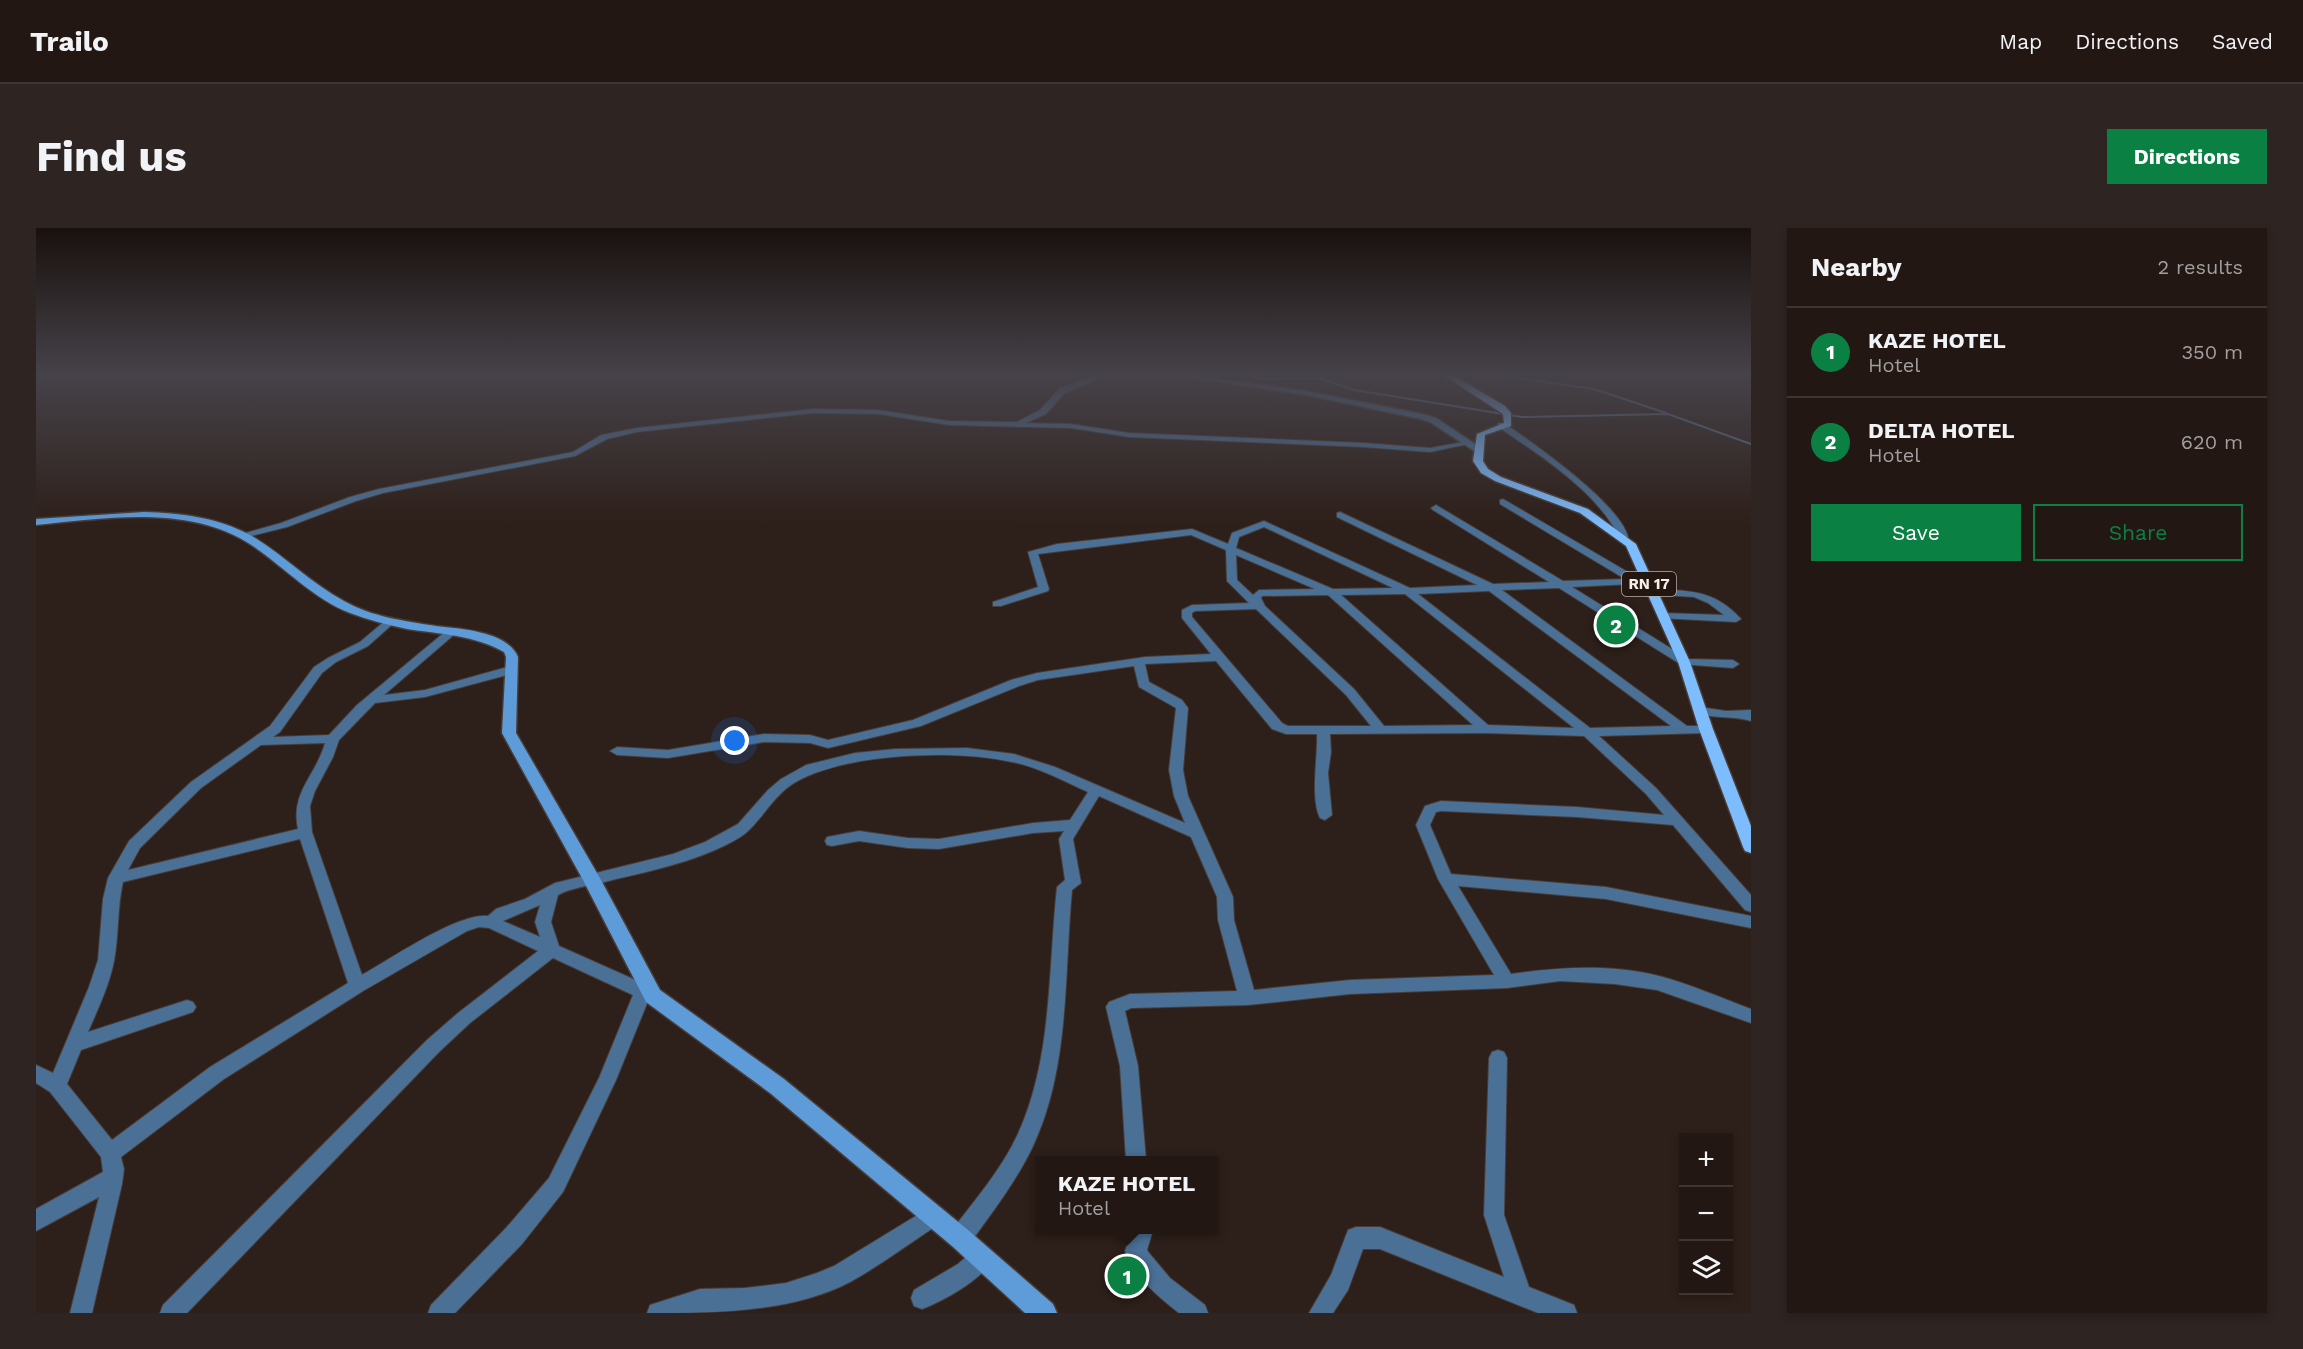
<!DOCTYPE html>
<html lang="en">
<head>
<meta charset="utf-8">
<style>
	:root { --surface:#221713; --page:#2e2421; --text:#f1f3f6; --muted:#a29fa0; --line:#3f3633; --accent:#0b8043 }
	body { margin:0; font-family:"Work Sans",sans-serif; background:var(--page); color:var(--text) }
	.controls { position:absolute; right:18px; bottom:18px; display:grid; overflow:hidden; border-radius:0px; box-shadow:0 3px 9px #0003 }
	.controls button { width:54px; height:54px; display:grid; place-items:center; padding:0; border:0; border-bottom:2px solid var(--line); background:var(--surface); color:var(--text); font:30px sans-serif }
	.you { position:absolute; left:699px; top:513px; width:21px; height:21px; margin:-15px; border:4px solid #fff; border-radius:50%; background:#1a73e8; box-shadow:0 0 0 9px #1a73e833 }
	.badge { display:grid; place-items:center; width:39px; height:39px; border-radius:50%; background:var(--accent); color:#fff; font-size:20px; font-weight:700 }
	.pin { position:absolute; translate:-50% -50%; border:3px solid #fff; box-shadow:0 2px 6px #0006 }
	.popup { position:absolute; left:999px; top:928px; width:183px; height:78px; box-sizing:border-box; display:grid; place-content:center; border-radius:0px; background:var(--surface); filter:drop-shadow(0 2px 4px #0005); font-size:20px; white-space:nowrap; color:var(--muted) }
	.popup b { font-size:22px; color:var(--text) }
	.popup::after { content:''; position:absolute; left:50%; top:100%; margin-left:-12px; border:12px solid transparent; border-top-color:var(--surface) }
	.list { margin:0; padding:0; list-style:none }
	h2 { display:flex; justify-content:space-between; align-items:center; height:78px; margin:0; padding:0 24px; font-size:26px }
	h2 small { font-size:20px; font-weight:400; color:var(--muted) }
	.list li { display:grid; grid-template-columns:39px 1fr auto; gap:18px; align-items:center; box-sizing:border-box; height:90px; padding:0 24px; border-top:2px solid var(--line) }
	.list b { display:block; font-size:22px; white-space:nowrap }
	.list p { margin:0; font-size:20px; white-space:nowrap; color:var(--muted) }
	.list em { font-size:20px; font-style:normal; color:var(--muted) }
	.actions { display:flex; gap:12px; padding:18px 24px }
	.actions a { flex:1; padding:14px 0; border:2px solid var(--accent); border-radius:0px; text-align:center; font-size:21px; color:var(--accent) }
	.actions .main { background:var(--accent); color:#fff }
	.icon { flex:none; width:33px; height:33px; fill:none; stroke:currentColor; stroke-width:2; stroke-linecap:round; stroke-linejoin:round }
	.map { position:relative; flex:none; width:1715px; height:1085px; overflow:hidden; border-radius:0px }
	header { display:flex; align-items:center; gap:36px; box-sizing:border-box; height:84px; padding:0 30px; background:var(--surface); border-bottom:2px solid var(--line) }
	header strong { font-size:28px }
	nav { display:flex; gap:33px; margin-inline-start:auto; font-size:21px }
	.intro { display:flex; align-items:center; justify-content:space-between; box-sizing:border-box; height:144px; padding:0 36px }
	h1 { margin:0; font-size:42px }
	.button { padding:15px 27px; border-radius:0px; background:var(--accent); color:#fff; font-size:21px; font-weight:700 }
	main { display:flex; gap:36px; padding:0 36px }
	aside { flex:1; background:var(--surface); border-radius:0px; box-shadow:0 3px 9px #0003 }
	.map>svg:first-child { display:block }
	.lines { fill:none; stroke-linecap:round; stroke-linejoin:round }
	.stream { stroke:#56728d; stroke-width:2 }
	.minor-casing { stroke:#493c36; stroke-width:2 }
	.tertiary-casing { stroke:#493c36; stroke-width:3 }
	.secondary-casing { stroke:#493c36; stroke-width:3 }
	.primary-casing { stroke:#493c36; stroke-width:3 }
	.minor { fill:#4a7096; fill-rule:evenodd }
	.tertiary { fill:#4a7096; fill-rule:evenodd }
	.secondary { fill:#5d9bd9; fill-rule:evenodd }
	.primary { fill:#7dbcfd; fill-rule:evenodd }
	.labels { text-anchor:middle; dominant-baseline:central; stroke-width:4.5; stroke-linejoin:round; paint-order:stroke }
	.shield { fill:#231510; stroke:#b8ada8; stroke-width:1.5 }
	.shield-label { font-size:15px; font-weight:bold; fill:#f8eee9 }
</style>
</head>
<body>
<header>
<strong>Trailo</strong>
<nav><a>Map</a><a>Directions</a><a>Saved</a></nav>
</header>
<div class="intro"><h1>Find us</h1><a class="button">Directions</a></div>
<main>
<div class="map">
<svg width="1715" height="1085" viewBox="0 0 1715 1085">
	<rect width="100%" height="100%" fill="#2d1f19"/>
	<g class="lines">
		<path class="stream" d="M1218,148L1229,151L1283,150L1318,162L1486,189L1632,186L1715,216
			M1467,148L1558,161L1630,185"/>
		<defs>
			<path id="minor" d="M1070,148L1029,165L1010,186L990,195L1035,196L1093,205L1328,215L1394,220L1433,213L1437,215L1394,224L1328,219L1093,209L1035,200L913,197L842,186L777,185L601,204L571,211L539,228L347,265L320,273L251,299L207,310L202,307L245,295L314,269L343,261L537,224L565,207L601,200L777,181L842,182L913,193L981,194L1004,182L1023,161L1053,149Z
				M1462,195H1468C1497,215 1584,276 1592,309L1590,311H1584C1564,266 1503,226 1462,199Z
				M1467,271L1602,350H1612L1617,353L1616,355L1536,359L1652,431L1697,432L1703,436L1697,440L1644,436L1523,360L1466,362L1651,498H1675L1676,501L1675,504L1670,505L1563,508L1620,560L1715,667V684L1709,682L1637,597L1541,589L1405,583L1400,584L1394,597L1415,646L1570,659L1715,688V700L1570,671L1422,658L1475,746C1524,739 1575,736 1623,748C1654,756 1685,770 1715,781V795L1621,762L1579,756L1524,753L1471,760L1314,766L1212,777L1095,780L1089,783L1102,838L1110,932H1090L1084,838L1070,779L1073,774L1094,766L1201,763L1182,692L1181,669L1155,609L1063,568L1037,611L1045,655L1036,662C1028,747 1034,839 997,918C980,954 955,986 932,1018L924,1021L916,1018L913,1010L916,1002C939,972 965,942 981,908C1017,831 1012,741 1021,659L1029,652L1023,611L1028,603L997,605L903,621L872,620L823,613L796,618L791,617L789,613L791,609L823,603L872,610L903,611L997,595L1034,592L1052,564C1027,553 1002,539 976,534C917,521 809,525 758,555C739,567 729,586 714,601C706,610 690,617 679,622C643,638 603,645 565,655C551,658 535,660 522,667L515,694L523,718L613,758L623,763L626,768L623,773L617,775L612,773L580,852L527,964L486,1016L419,1085H392L395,1077L470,1000L513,950L563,850L597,767L517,730L434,795L403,824L151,1085H124L127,1077L391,812L422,785L502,723L453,700L443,699L431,703L327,763L188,851L85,929L88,941L86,956L56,1085H34L63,969L0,1003V981L67,944L65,929L14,864L0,855V837L17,845L53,759L62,732L67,671L72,650L93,613L155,554L234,498L278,439L292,430L324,414L350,392H358L359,394L332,418L300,434L286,445L244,504L237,509L293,507L321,477L410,403H418L420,405L348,467L389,462L475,438L481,442L479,445L389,469L339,475L303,512L297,529L279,563L274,578L276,604L326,747C355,731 421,685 452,688L460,681L489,671L519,655L637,626L669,614L702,596L732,562L745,551L770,537L819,525L859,521L931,520L978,526L1019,539L1149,595L1138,568L1133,542L1140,480L1103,459L1098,438L1002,452L983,458L885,498L792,520L774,515L728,514L632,530L581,527L574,523L581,519L632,522L728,506L774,507L792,512L877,492L975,452L1001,445L1109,429L1175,426L1146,390V382L1156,377L1213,375L1191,353L1190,322L1155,307L1002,326L1013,361L1012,363L965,378H957V374L1002,359L992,324L1021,316L1156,301L1192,316L1196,305L1228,293L1374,360L1441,357L1301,289V285L1304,284L1457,356L1513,354L1397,282L1395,280L1400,277L1527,353L1589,351L1464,276V272ZM1228,299L1357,360L1297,361L1200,320L1203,309ZM1200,327L1279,361L1223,362L1217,367L1201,352ZM1453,363L1635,498L1554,500L1382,366ZM1369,366L1538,500L1452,497L1305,367ZM1292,367L1437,497L1348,498L1318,461L1229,378L1225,370L1226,368ZM1220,381L1310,467L1335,498H1252L1246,495L1156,389V385L1159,383ZM1180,433L1236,501L1250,506H1281C1282,529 1274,570 1284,590L1289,592L1296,587L1292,545L1295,524L1294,506L1449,505L1548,508L1610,566L1628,587L1541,579L1405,573L1389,578L1380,597L1402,651L1458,747L1314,752L1218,762L1198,692L1197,669L1152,568L1147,542L1152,480L1146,472L1113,454L1109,436ZM289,515C280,548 254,564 262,601L92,642L104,620L165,560L225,517ZM264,611L312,755L174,839L76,912L31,856L45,822L157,784L160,779L157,774L151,772L52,804C62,781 73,758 78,733C83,707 81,680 87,654ZM504,677L499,694L504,709L467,693Z
				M1616,361C1653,363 1678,361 1705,391L1700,394L1623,390V386L1627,385L1688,387L1672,375L1658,369L1612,366V362Z
				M1664,479L1690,483L1715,482V493C1699,488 1678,490 1660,486L1658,483Z
				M1462,822L1468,824L1471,830L1468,987L1493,1059L1538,1077L1541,1085H1502L1344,1021H1327L1312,1062L1297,1085H1273L1295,1047L1312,1002L1320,999H1344L1468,1049L1448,987L1453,830L1456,824Z
				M896,978L903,982L907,989L903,996C874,1015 845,1037 814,1054C755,1085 676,1085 611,1085L614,1077L664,1061L709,1060L750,1055L781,1045L798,1038Z
				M1096,1002H1117L1111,1022L1113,1025L1134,1050L1169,1077L1172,1085H1143C1120,1067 1100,1050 1089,1023Z
				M946,1019L954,1022L957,1030C948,1051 907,1073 886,1081L878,1078L875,1070L878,1062L922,1036L938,1022Z"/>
			<path id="tertiary" d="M1142,148H1160L1270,163L1386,186L1400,190L1448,222L1440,224L1394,194L1385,191L1270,167Z"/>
			<path id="secondary" d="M108,284C144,285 181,289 214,307C247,326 274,355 308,373C336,389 369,393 400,398C425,401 471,403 482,429L480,505L565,652L624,762L748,851L932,1002L1017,1076L1021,1085H989L916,1018L734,865L610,774L547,652L466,505L470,429L468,424C438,407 404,406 371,401C352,397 333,392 314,385C278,371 249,340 217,318C155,276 71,290 0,297V291Z"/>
			<path id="primary" d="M1409,148H1418L1469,178L1475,185V198L1449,207L1447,233L1452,241L1465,249L1552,281L1600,316L1654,434L1677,501L1715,598V625L1709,623L1707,619L1663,501L1642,434L1590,318L1544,285L1459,253L1445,245L1437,233L1441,206L1468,195L1467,186Z"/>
		</defs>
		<use href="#minor" class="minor-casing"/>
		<use href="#tertiary" class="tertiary-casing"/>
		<use href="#secondary" class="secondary-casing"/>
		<use href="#primary" class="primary-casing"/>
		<use href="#minor" class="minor"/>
		<use href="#tertiary" class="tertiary"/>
		<use href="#secondary" class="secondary"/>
		<use href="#primary" class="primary"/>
	</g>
	<linearGradient id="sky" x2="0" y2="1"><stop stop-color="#19110e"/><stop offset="0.49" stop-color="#464249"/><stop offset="1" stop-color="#464249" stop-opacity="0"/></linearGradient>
	<rect width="1715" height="299" fill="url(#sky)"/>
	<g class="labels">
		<rect class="shield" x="1586" y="344" width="54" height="24" rx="4.5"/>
		<g class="shield-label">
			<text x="1613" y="356">RN 17</text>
		</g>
	</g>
</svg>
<div class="controls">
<button>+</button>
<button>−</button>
<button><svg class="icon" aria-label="layers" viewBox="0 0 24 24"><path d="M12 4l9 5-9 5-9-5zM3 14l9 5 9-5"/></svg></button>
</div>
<div class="you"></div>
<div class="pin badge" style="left:1091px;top:1048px">1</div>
<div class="popup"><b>KAZE HOTEL</b>Hotel</div>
<div class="pin badge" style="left:1580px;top:397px">2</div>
</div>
<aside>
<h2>Nearby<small>2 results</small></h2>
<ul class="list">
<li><span class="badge">1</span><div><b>KAZE HOTEL</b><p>Hotel</p></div><em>350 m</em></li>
<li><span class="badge">2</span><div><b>DELTA HOTEL</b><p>Hotel</p></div><em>620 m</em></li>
</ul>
<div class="actions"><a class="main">Save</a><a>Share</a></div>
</aside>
</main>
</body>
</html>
